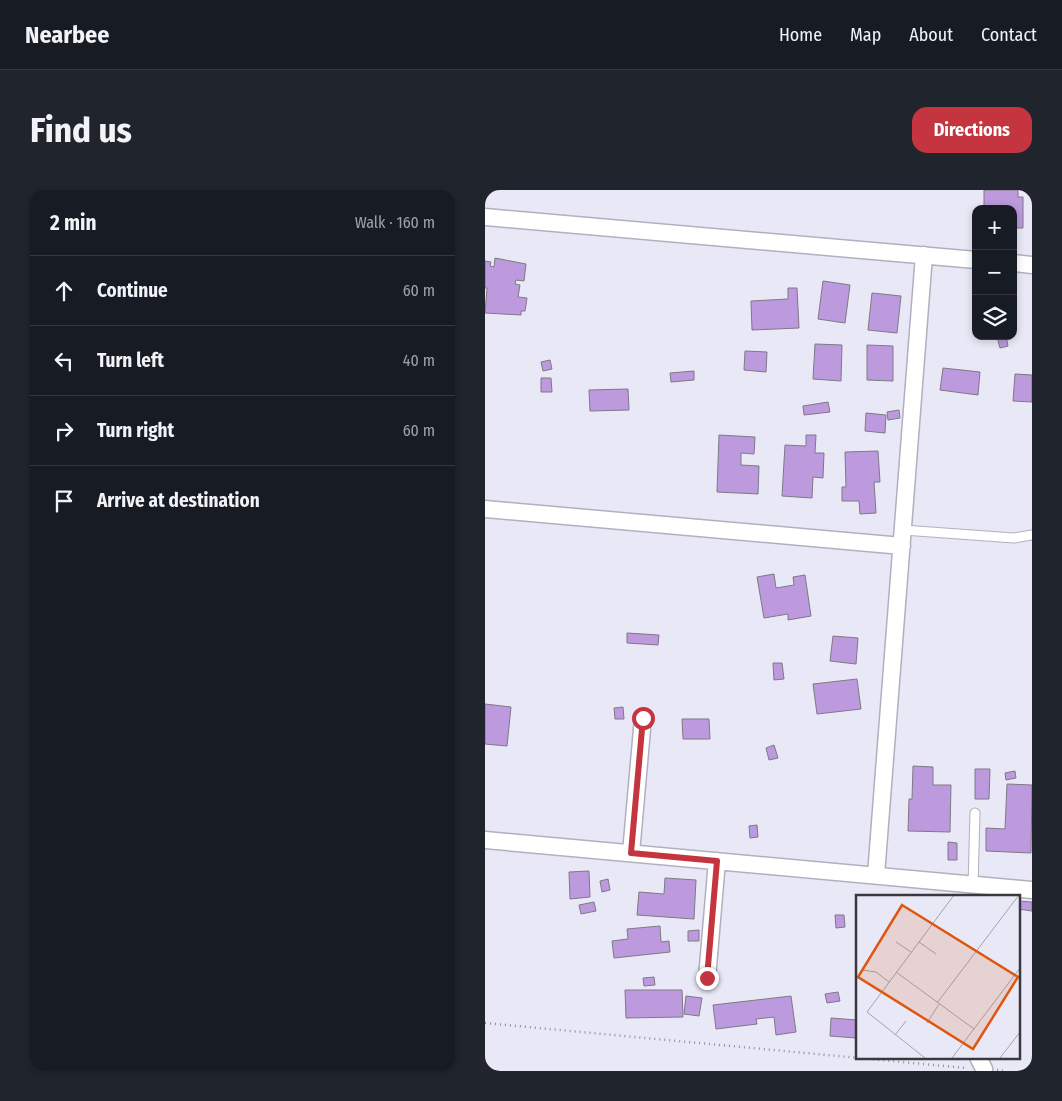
<!DOCTYPE html>
<html lang="en">
<head>
<meta charset="utf-8">
<style>
	:root { --surface:#171b24; --page:#20242c; --text:#f1f3f6; --muted:#9ea1a6; --line:#363941; --accent:#c4353f }
	body { margin:0; font-family:"Fira Sans Condensed",sans-serif; background:var(--page); color:var(--text) }
	.controls { position:absolute; right:15px; top:15px; display:grid; overflow:hidden; border-radius:10px; box-shadow:0 2px 8px #0003 }
	.controls button { width:45px; height:45px; display:grid; place-items:center; padding:0; border:0; border-bottom:1px solid var(--line); background:var(--surface); color:var(--text); font:25px sans-serif }
	.stop { position:absolute; width:15px; height:15px; margin:-11px; border:4px solid #c4353f; border-radius:50%; background:#fff }
	.stop.end { background:#c4353f; border-color:#fff; box-shadow:0 1px 5px #0008 }
	.list { margin:0; padding:0; list-style:none }
	h2 { display:flex; justify-content:space-between; align-items:center; height:65px; margin:0; padding:0 20px; font-size:21px }
	h2 small { font-size:16px; font-weight:400; color:var(--muted) }
	.list li { display:grid; grid-template-columns:32px 1fr auto; gap:15px; align-items:center; box-sizing:border-box; height:70px; padding:0 20px; border-top:1px solid var(--line) }
	.list b { display:block; font-size:19px; white-space:nowrap }
	.list em { font-size:16px; font-style:normal; color:var(--muted) }
	.icon { flex:none; width:28px; height:28px; fill:none; stroke:currentColor; stroke-width:2; stroke-linecap:round; stroke-linejoin:round }
	.map { position:relative; flex:none; width:547px; height:881px; overflow:hidden; border-radius:15px }
	header { display:flex; align-items:center; gap:30px; box-sizing:border-box; height:70px; padding:0 25px; background:var(--surface); border-bottom:1px solid var(--line) }
	header strong { font-size:24px }
	nav { display:flex; gap:28px; margin-inline-start:auto; font-size:18px }
	.intro { display:flex; align-items:center; justify-content:space-between; box-sizing:border-box; height:120px; padding:0 30px }
	h1 { margin:0; font-size:35px }
	.button { padding:12px 22px; border-radius:15px; background:var(--accent); color:#fff; font-size:18px; font-weight:700 }
	main { display:flex; gap:30px; padding:0 30px }
	aside { flex:1; background:var(--surface); border-radius:15px; box-shadow:0 2px 8px #0003 }
	.map>svg:first-child { display:block }
	.building { fill:#bc9add; stroke:#7e7985 }
	.lines { fill:none; stroke-linecap:round; stroke-linejoin:round }
	.service-casing { stroke:#b1b0be; stroke-width:11 }
	.minor-casing { stroke:#b1b0be; stroke-width:19 }
	.path { stroke:#8f8e98; stroke-width:2.5; stroke-dasharray:1 4; stroke-linecap:butt }
	.service { stroke:#fff; stroke-width:9 }
	.minor { stroke:#fff; stroke-width:16 }
	.route { stroke:#c4353f; stroke-width:6 }
	.inset-road { fill:none; stroke:#a3a2ac; stroke-width:1 }
	.view { fill:#df570e; fill-opacity:0.15; stroke:#df570e; stroke-width:2.5 }
	.inset-edge { fill:none; stroke:#39383e; stroke-width:2.5 }
</style>
</head>
<body>
<header>
<strong>Nearbee</strong>
<nav><a>Home</a><a>Map</a><a>About</a><a>Contact</a></nav>
</header>
<div class="intro"><h1>Find us</h1><a class="button">Directions</a></div>
<main>
<aside>
<h2>2 min<small>Walk · 160 m</small></h2>
<ul class="list">
<li><svg class="icon" aria-label="ahead" viewBox="0 0 24 24"><path d="M12 20V5M6 11l6-6 6 6"/></svg><div><b>Continue</b></div><em>60 m</em></li>
<li><svg class="icon" aria-label="left" viewBox="0 0 24 24"><path d="M17 20v-9H6M10 6l-5 5 5 5"/></svg><div><b>Turn left</b></div><em>40 m</em></li>
<li><svg class="icon" aria-label="right" viewBox="0 0 24 24"><path d="M7 20v-9h11M14 6l5 5-5 5"/></svg><div><b>Turn right</b></div><em>60 m</em></li>
<li><svg class="icon" aria-label="arrive" viewBox="0 0 24 24"><path d="M6 21V4h12l-3 4 3 4H6"/></svg><div><b>Arrive at destination</b></div></li>
</ul>
</aside>
<div class="map">
<svg width="547" height="881" viewBox="0 0 547 881">
	<rect width="100%" height="100%" fill="#e9e8f6"/>
	<path class="building" d="M499,0H533V7H538V38H528V19H499Z
		M10,68L41,74L39,91L31,90L30,94L35,95L33,107L42,108L40,121H36V125L0,123L2,98H0V71L6,72L5,76L9,77Z
		M338,91L365,95L360,133L333,129Z
		M303,98H312L314,138L267,140L266,111L303,109Z
		M387,103L416,106L412,143L383,140Z
		M521,146L523,156L515,158L512,147Z
		M330,154L357,155L356,191L328,189Z
		M382,155L408,156V191L382,190Z
		M260,161L282,162L281,182L259,180Z
		M65,170L67,179L58,181L56,172Z
		M458,178L495,182L493,205L455,200Z
		M209,181V190L186,192L185,183Z
		M530,184L547,185V212L528,211Z
		M56,188H66L67,202H56Z
		M143,199L144,220L105,221L104,200Z
		M343,212L345,222L319,225L318,216Z
		M414,220L415,228L403,230L402,222Z
		M381,223L401,225L400,243L380,241Z
		M234,245L270,247L269,264L256,263V275L274,276L273,304L232,302Z
		M321,245H331L330,263H339L338,288L328,287L327,308L297,306L300,255L321,256Z
		M393,261L395,292H389L391,323L375,324L374,311H357V297H361L360,262Z
		M289,384L291,398L309,395L308,387L320,385L326,426L303,430V424L279,428L272,387Z
		M142,443L174,445L173,455L142,453Z
		M348,446L373,448L371,474L345,471Z
		M288,473H297L299,489L289,490Z
		M372,489L376,519L332,524L328,494Z
		M0,514L26,517L22,556L0,554Z
		M138,517L139,529H130L129,518Z
		M197,529H224L225,549H198Z
		M289,555L293,568L284,570L281,558Z
		M428,576L448,577V595H466L465,642L423,641L424,609H427Z
		M490,579H505L504,609H490Z
		M530,581L531,588L521,590L520,583Z
		M522,594L547,595L546,663L501,661V638L520,639Z
		M272,635L273,647L265,648L264,636Z
		M463,652L472,653V670H463Z
		M104,681L105,707L85,709L84,682Z
		M180,688L211,690L209,729L152,725L154,702L179,704Z
		M123,689L125,700L117,702L115,691Z
		M533,711L547,712V721L533,719Z
		M109,712L111,721L96,724L94,715Z
		M350,725H359L360,737L351,738Z
		M175,736L176,752L184,751L185,762L129,768L127,751L143,749L142,739Z
		M214,740V751H203V741Z
		M169,787L170,795L159,796L158,788Z
		M140,800H197L198,827L141,828Z
		M353,802L355,811L342,813L340,804Z
		M201,806L217,808L214,826L199,824Z
		M306,806L311,842L291,845L289,827L271,829L272,834L231,839L228,815Z
		M346,828L372,830L371,848L345,846Z"/>
	<g class="lines">
		<defs>
			<path id="service" d="M418,340L529,348L547,345
				M488,695L490,623"/>
			<path id="minor" d="M0,27L491,70
				M528,73L547,75
				M0,319L417,356
				M0,650L547,700
				M146,663L158,528
				M391,685L439,65
				M222,788L232,671
				M493,867L499,879"/>
		</defs>
		<use href="#service" class="service-casing"/>
		<use href="#minor" class="minor-casing"/>
		<path class="path" d="M0,833L481,878
			M512,880L518,881"/>
		<use href="#service" class="service"/>
		<use href="#minor" class="minor"/>
	</g>
	<g class="lines">
		<path class="route" d="M158,528L146,663L232,671L222,788"/>
	</g>
	<g transform="translate(371 705)">
		<rect width="164" height="164" fill="#e9e8f6"/>
		<path class="inset-road" d="M40,47L55,57M63,47L80,59M6,75L20,77L33,87M40,77L118,134M81,108L163,0M71,128L83,109M39,140L50,126M69,163L11,117L98,0M96,163L164,73M144,163L164,137"/>
		<path class="view" d="M46,10L162,82L117,154L2,82Z"/>
		<rect width="164" height="164" class="inset-edge"/>
	</g>
</svg>
<div class="controls">
<button>+</button>
<button>−</button>
<button><svg class="icon" aria-label="layers" viewBox="0 0 24 24"><path d="M12 4l9 5-9 5-9-5zM3 14l9 5 9-5"/></svg></button>
</div>
<div class="stop" style="left:158px;top:528px"></div>
<div class="stop end" style="left:222px;top:788px"></div>
</div>
</main>
</body>
</html>
